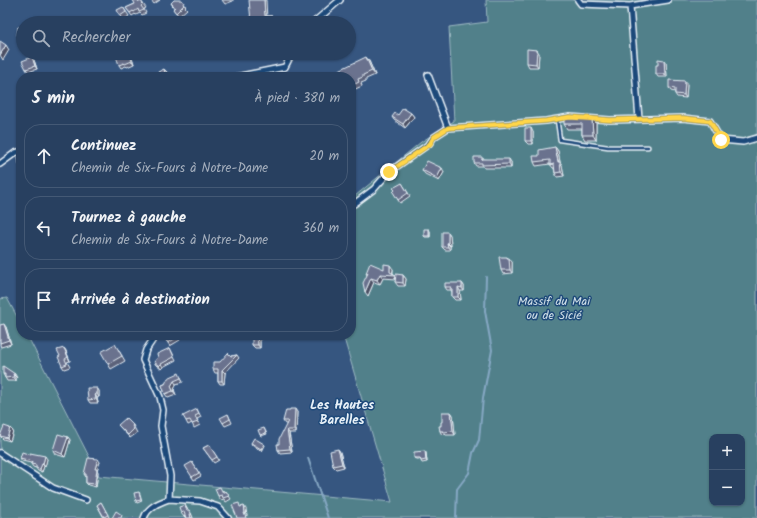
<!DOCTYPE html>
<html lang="fr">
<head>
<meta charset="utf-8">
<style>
	:root { --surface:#284060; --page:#304766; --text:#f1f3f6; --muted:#a5afbd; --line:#445975 }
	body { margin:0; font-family:Kalam,sans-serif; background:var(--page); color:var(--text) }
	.controls { position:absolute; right:12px; bottom:12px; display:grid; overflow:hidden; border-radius:8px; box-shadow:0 1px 3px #0004 }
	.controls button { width:36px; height:36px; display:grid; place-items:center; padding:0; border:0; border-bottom:1px solid var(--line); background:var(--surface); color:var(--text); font:20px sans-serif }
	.stop { position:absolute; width:12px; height:12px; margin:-9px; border:3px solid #ffd54a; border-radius:50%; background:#fff }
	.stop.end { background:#ffd54a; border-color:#fff; box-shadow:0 1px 4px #0008 }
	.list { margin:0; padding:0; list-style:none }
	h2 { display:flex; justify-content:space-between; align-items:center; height:52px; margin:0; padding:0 16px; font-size:17px }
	h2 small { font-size:13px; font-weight:400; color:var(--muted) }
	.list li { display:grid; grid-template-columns:26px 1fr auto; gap:12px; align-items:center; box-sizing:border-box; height:64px; margin:0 8px 8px; padding:0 8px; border:1px solid var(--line); border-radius:16px }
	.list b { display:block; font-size:15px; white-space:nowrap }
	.list p { margin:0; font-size:13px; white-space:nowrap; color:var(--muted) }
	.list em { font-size:13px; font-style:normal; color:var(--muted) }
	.icon { flex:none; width:22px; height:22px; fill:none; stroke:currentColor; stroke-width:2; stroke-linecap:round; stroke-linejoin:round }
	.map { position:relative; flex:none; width:757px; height:518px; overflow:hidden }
	.search { position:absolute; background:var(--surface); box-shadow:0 1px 3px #0004; left:16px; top:16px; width:340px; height:44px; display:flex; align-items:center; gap:10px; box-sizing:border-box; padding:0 14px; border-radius:22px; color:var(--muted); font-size:15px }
	.panel { position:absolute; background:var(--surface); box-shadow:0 1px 3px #0004; left:16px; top:72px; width:340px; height:268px; border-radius:16px }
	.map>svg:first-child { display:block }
	.green { fill:#51808a; stroke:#9cb8c1; fill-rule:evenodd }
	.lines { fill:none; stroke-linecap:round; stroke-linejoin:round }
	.stream { stroke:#86a8c4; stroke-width:2 }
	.lane-casing { stroke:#e8f1f8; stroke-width:5.5 }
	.street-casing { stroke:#e8f1f8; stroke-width:8 }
	.lane { stroke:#1f4a7a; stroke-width:2.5 }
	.street { stroke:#1f4a7a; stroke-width:5 }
	.wall { fill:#5c627a; stroke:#e8f1f8 }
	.shaded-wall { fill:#4b5063; stroke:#e8f1f8 }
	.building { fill:#6b728e; stroke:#e8f1f8 }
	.route { stroke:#ffd54a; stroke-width:5 }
	.labels { text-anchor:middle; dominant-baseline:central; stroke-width:3; stroke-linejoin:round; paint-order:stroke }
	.park-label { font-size:12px; fill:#d1e0e8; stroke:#1f4a7a }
	.neighbourhood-label { font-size:13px; font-weight:bold; fill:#e8f1f8; stroke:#1f4a7a }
</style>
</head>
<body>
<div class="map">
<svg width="757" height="518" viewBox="0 0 757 518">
	<rect width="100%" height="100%" fill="#365680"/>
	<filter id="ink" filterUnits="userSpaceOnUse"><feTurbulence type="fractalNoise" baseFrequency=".025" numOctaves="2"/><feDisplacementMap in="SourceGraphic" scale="8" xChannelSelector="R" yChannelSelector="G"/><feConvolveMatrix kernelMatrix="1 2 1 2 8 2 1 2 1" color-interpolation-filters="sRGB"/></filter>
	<g filter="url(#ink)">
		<path class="green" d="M486,0H757V518H0V299L7,298L21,324V335H27L99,476L392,502L343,335H351V197L355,196L421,142L454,121L449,27L487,22ZM712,437H742V503H712Z"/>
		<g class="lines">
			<path class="stream" d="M308,458L328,518
				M456,518L457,489L469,473L473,453L479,440L483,398L492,350L485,311L486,277"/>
			<defs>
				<path id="lane" d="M557,119L560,140L608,147H648"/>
				<path id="street" d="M578,0L581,4L630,6L668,0
					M630,6L639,119
					M313,23L340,0
					M428,75L448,128
					M236,77L285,67L292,53
					M0,164L15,153L21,151
					M351,203L354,204L374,189L389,172L429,144L434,137L448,128L546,121L570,117L610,120L683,118L710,121L721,140L743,142L757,138
					M0,453L53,488L86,500
					M169,499L200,501L218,507L228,518
					M144,518C148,507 158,503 169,499L170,476L161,426L163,410L160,397L143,360L146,350L156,335"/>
			</defs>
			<use href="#lane" class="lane-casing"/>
			<use href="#street" class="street-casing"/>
			<use href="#lane" class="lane"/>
			<use href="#street" class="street"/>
		</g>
		<path class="wall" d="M151,0H160L154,4Z
			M174,0L186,6L185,7L187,9L179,16L173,9L174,8L171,3Z
			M222,0H233V1L225,4Z
			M141,1L146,8L144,9L146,13L142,15L140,13L136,15L135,14L132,16L126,8Z
			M123,7L129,16L123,20L120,16Z
			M267,16H272L274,19V23H252L251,21Z
			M23,28V39L19,38L17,35Z
			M349,28L355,39L349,43Z
			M52,53H71L63,57L62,55L57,57V56L55,57Z
			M178,53H188L180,57Z
			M201,53H209V54L204,57Z
			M539,53L538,67H529L527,63Z
			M131,54L134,64L127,67L126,66L121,68L119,65Z
			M32,57L34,60L37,69L28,72L26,69Z
			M369,61L375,75L366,79V81L361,83L362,86L351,91V77Z
			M666,63L667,77H658L656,74L658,65Z
			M687,84L686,98L677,97L675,94V92L671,91L669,88Z
			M411,113L414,117L405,128L394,120L392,117L398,115Z
			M596,123V140H585L582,135V129H567L564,124Z
			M533,132V144H528L525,141Z
			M555,147L558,151L560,162L562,165L564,176L557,177L555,173L554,168H553L550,164L536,166L534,162L539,156Z
			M483,159L511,162V168H484L483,166H476L474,163Z
			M422,170L444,172L439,181L425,174Z
			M402,183L410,196L400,203L398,200L395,190Z
			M430,231V237H425L424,236Z
			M448,232L450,235L451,246H450V250H445L442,247Z
			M507,257L512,262V273L503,274L501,270Z
			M384,269H393V273L396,276L403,275L406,279L405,286H398L395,282L396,279L383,278L380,284L374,282L368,296L367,275L366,273Z
			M462,283L464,286V291H460L461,300H455L452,297V292L451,290H447L445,287Z
			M0,325L6,327L11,344L1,347L0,345Z
			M166,335H183L179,338L180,340L170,346L164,337Z
			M260,338V348H255L252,345Z
			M64,348L66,351L70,361L67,362L70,367L64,369L62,366L60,356Z
			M170,348L176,360L163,367L161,369L156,365L154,362Z
			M118,349L125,361L111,369L108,364Z
			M237,355L239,358L225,373L224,384H220L218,381V373H215L213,369L220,362L231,356Z
			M3,374H15L17,378L16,377V381H7Z
			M181,377L183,382L176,384L174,390L176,395L168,398L165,394L162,385Z
			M97,388L99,391V397L97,398L98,403H90L88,400Z
			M197,409L201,417L197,419L200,425L194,428L192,423L188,425L186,421Z
			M297,412L296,433H289L292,452L280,453L278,450L287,424H285L283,421Z
			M451,412L453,415L455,435H446L445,434L442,435L440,431L441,426L442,422Z
			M228,414L232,423L225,426L223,423Z
			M118,425H133L137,433L130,438Z
			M10,428L13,431L10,441L3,439L0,436Z
			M264,428L267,434L261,436L260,435Z
			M68,437L70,440L65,457L55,454L53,450Z
			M251,443L264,444L265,445L262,451L252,445Z
			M209,445L219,460L214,463L203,448Z
			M338,449L340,452L344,467L336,469L333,466Z
			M425,451L426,453L427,462L422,463L420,459H416L414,458Z
			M20,458L47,459L45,467L44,466L42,472L38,471L36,468L33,467L31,464V463L22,461Z
			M100,462L97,470L98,472L96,487L88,485L86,483V477L84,474Z
			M192,462L201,476L194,480L192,477Z
			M223,490L224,492L226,491L231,499L226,502L224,499L221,500L218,496Z
			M139,492L140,494L142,501L137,503L136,501Z
			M101,502L109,517L107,518H104L97,505Z
			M185,505L188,510L191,513L193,518H186L185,516L184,517L181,513Z"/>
		<path class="shaded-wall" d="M264,0H266L267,19L265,16Z
			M272,16L274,19V23H272Z
			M6,45L9,50L3,60L0,55Z
			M537,50L539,53L538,67L536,64Z
			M129,53L131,54L134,64L132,61Z
			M32,57L34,60L37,69L35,66Z
			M366,57L369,61L375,75L372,71Z
			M664,60L666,63L667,77L665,74Z
			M164,69L167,72L168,77L166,76Z
			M685,81L687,84L686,98L684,95Z
			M411,113L414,117L405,128L403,124Z
			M592,118L596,123V140L593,135Z
			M531,128L533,132V144L531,141Z
			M555,147L558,151L560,162L562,165L564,176L561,172Z
			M509,159L511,162V168L509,164Z
			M442,168L444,172L439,181L437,178Z
			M429,229L430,231V237L429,236Z
			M448,232L450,235L451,246L448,243Z
			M447,243L450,246V250L448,247Z
			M507,257L509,260V258L512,262V273L510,270Z
			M390,265L393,269L392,275L390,272Z
			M380,274L383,278L380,284L377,280Z
			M403,275L406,279L405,286L403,283Z
			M371,278L374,282L368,296L365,292Z
			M462,283L464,286V291L462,288Z
			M458,287L460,291L461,300L458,297Z
			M4,324L6,327L11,344L9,340Z
			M257,335L260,338V348L258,345Z
			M64,348L66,351L70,361L68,357Z
			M161,364L163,367L161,369L159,366Z
			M222,370L225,373L224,384L222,381Z
			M13,374L16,377V381L14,377Z
			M174,381L176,384L174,390L176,395L173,391L171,386Z
			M97,388L99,391V397L97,394Z
			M95,394L97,398L98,403L96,399Z
			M295,409L297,412L296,433L294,430Z
			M451,412L453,415L455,435L453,431Z
			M10,428L13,431L10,441L7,438Z
			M287,430L289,433L292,452L290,449Z
			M68,437L70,440L65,457L62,454Z
			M264,444L265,445L262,451L261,449Z
			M338,449L340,452L344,467L342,464Z
			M425,451L426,453L427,462L426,460Z
			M45,456L47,459L45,467L43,464Z
			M98,459L100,462L97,470L98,472L96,487L95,484V469Z
			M42,464L44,466L42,472L40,469Z
			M244,506L246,509L247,516L245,513Z
			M189,510L191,513L193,518H191Z"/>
		<path class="building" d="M133,0H138L139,2L141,1L143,4L141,6L144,10L139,12L138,9L134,12L133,11L130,13L126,8L135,4Z
			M174,0H181L184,2L183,4L184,5L176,13L173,9L175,7L171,3Z
			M249,0H264L265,16H272V23H256V21H251Z
			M123,7L126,12L120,16L117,10Z
			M18,27L23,28L22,36L17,35Z
			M349,29L353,36L349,38Z
			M0,41L6,45L0,55Z
			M527,49L537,50L536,64L527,63Z
			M123,53H129L132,61L125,64L124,63L119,65L116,56Z
			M201,53H207L202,55Z
			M32,57L35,66L26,69L22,61Z
			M366,57L372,71L363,75V77L358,79L359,82L351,86V77H340L337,71Z
			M658,59L664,60L665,74H656V65H658Z
			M164,69L166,76H165L166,77H156L159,76L158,72Z
			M669,80L685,81L684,95L675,94V89L669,88Z
			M403,108L411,113L403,124L392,117L395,113L398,115Z
			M564,118H592L593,135H582V124H564Z
			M525,128H531V141H525Z
			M555,147L558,162H560L561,172L555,173L554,164L550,165V160L534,162L533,156H539V150Z
			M474,157H482V160V159H509V164L482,165V163H474Z
			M18,158H21V163L19,164Z
			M427,161L442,168L437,178L422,170Z
			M402,183L408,193L398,200L393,192L395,190L393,188Z
			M424,229H429V236H424Z
			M442,232H448V243H447L448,247H442Z
			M499,257H507V258H509L510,270H501Z
			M370,263L384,269V264L390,265V272L396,275L380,274L377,280L371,278L365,292L363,283L368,273H366Z
			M396,274L403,275V283L395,282Z
			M445,283H462V288L458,287V297H452V289H450L451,287H445Z
			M4,324L9,340L0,343V325Z
			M166,335H176L178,337L168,343L164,337Z
			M252,335H257L258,345H252Z
			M115,344L122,356L108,364L101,352Z
			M64,348L68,357L65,359L67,364L62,366L58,357L60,356L57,350Z
			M170,348L174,357L161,364L159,366L154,362L158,357L157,354Z
			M228,353L231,356L237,355L222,370V381H218V369H213V362H220Z
			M3,366L15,374H13L14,377L5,378V374H3Z
			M179,373L181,378L174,381L171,386L173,391L165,394L162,385L165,384L168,378Z
			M87,388H97V394H95L96,399L88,400Z
			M197,409L199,414L195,416L198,422L192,424L190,420L186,421L183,416Z
			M290,409H295L294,430H287L290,449L278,450L277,444H279V439L288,421H283L286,410H290Z
			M442,412H451L453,431L444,432L443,431H440L439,426H441V422H442Z
			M228,414L230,419L223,423L220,418Z
			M126,418L133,425L132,426L134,429L128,435L118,425Z
			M4,426L10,428L7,438L0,436Z
			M264,428L266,433L260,435L258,430Z
			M58,434L68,437L62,454L53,450Z
			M254,438L264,444L261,449L251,443Z
			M209,445L217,457L212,460L203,448Z
			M338,449L342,464L333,466L330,451Z
			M425,451L426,460L421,461L420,458H414V452Z
			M22,452L31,455L30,453L45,456L43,464H42L40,469L36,468V465L31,464L32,461L20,458Z
			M88,458L98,459L95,469H97L95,484L86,483V474H84Z
			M192,462L199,473L192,477L185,466Z
			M220,487L223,493L226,491L229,496L223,498L222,495L218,496L215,489Z
			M139,492L141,500L136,501L134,493Z
			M101,502L108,515L104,517L97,505Z
			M239,503L240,507L244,506L245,513H244L246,518H237L236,515L232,505Z
			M185,505L187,510H189L191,518H186L184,512L181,513L179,507Z
			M116,511L122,515L121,518H112Z"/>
	</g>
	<g class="lines" filter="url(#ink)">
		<path class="route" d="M389,172L430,144L434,137L448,128L546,121L570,117L610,120L683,118L710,121L721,140"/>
	</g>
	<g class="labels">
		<g class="park-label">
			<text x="554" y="301">Massif du Mai<tspan x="554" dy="14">ou de Sicié</tspan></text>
		</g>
		<g class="neighbourhood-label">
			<text x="342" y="405">Les Hautes<tspan x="342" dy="15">Barelles</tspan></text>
		</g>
	</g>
</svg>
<div class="controls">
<button>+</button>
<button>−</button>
</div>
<div class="stop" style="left:721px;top:140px"></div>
<div class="stop end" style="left:389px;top:172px"></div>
<div class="search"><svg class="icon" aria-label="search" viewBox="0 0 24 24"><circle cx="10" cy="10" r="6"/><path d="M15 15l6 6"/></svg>Rechercher</div>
<section class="panel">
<h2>5 min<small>À pied · 380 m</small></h2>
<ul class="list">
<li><svg class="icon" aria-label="ahead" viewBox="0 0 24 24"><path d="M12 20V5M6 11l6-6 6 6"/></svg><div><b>Continuez</b><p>Chemin de Six-Fours à Notre-Dame</p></div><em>20 m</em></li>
<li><svg class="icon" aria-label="left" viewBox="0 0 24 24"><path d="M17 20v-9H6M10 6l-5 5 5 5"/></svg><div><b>Tournez à gauche</b><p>Chemin de Six-Fours à Notre-Dame</p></div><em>360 m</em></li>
<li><svg class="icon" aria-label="arrive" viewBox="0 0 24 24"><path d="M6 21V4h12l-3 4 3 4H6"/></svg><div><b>Arrivée à destination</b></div></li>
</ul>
</section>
</div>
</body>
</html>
